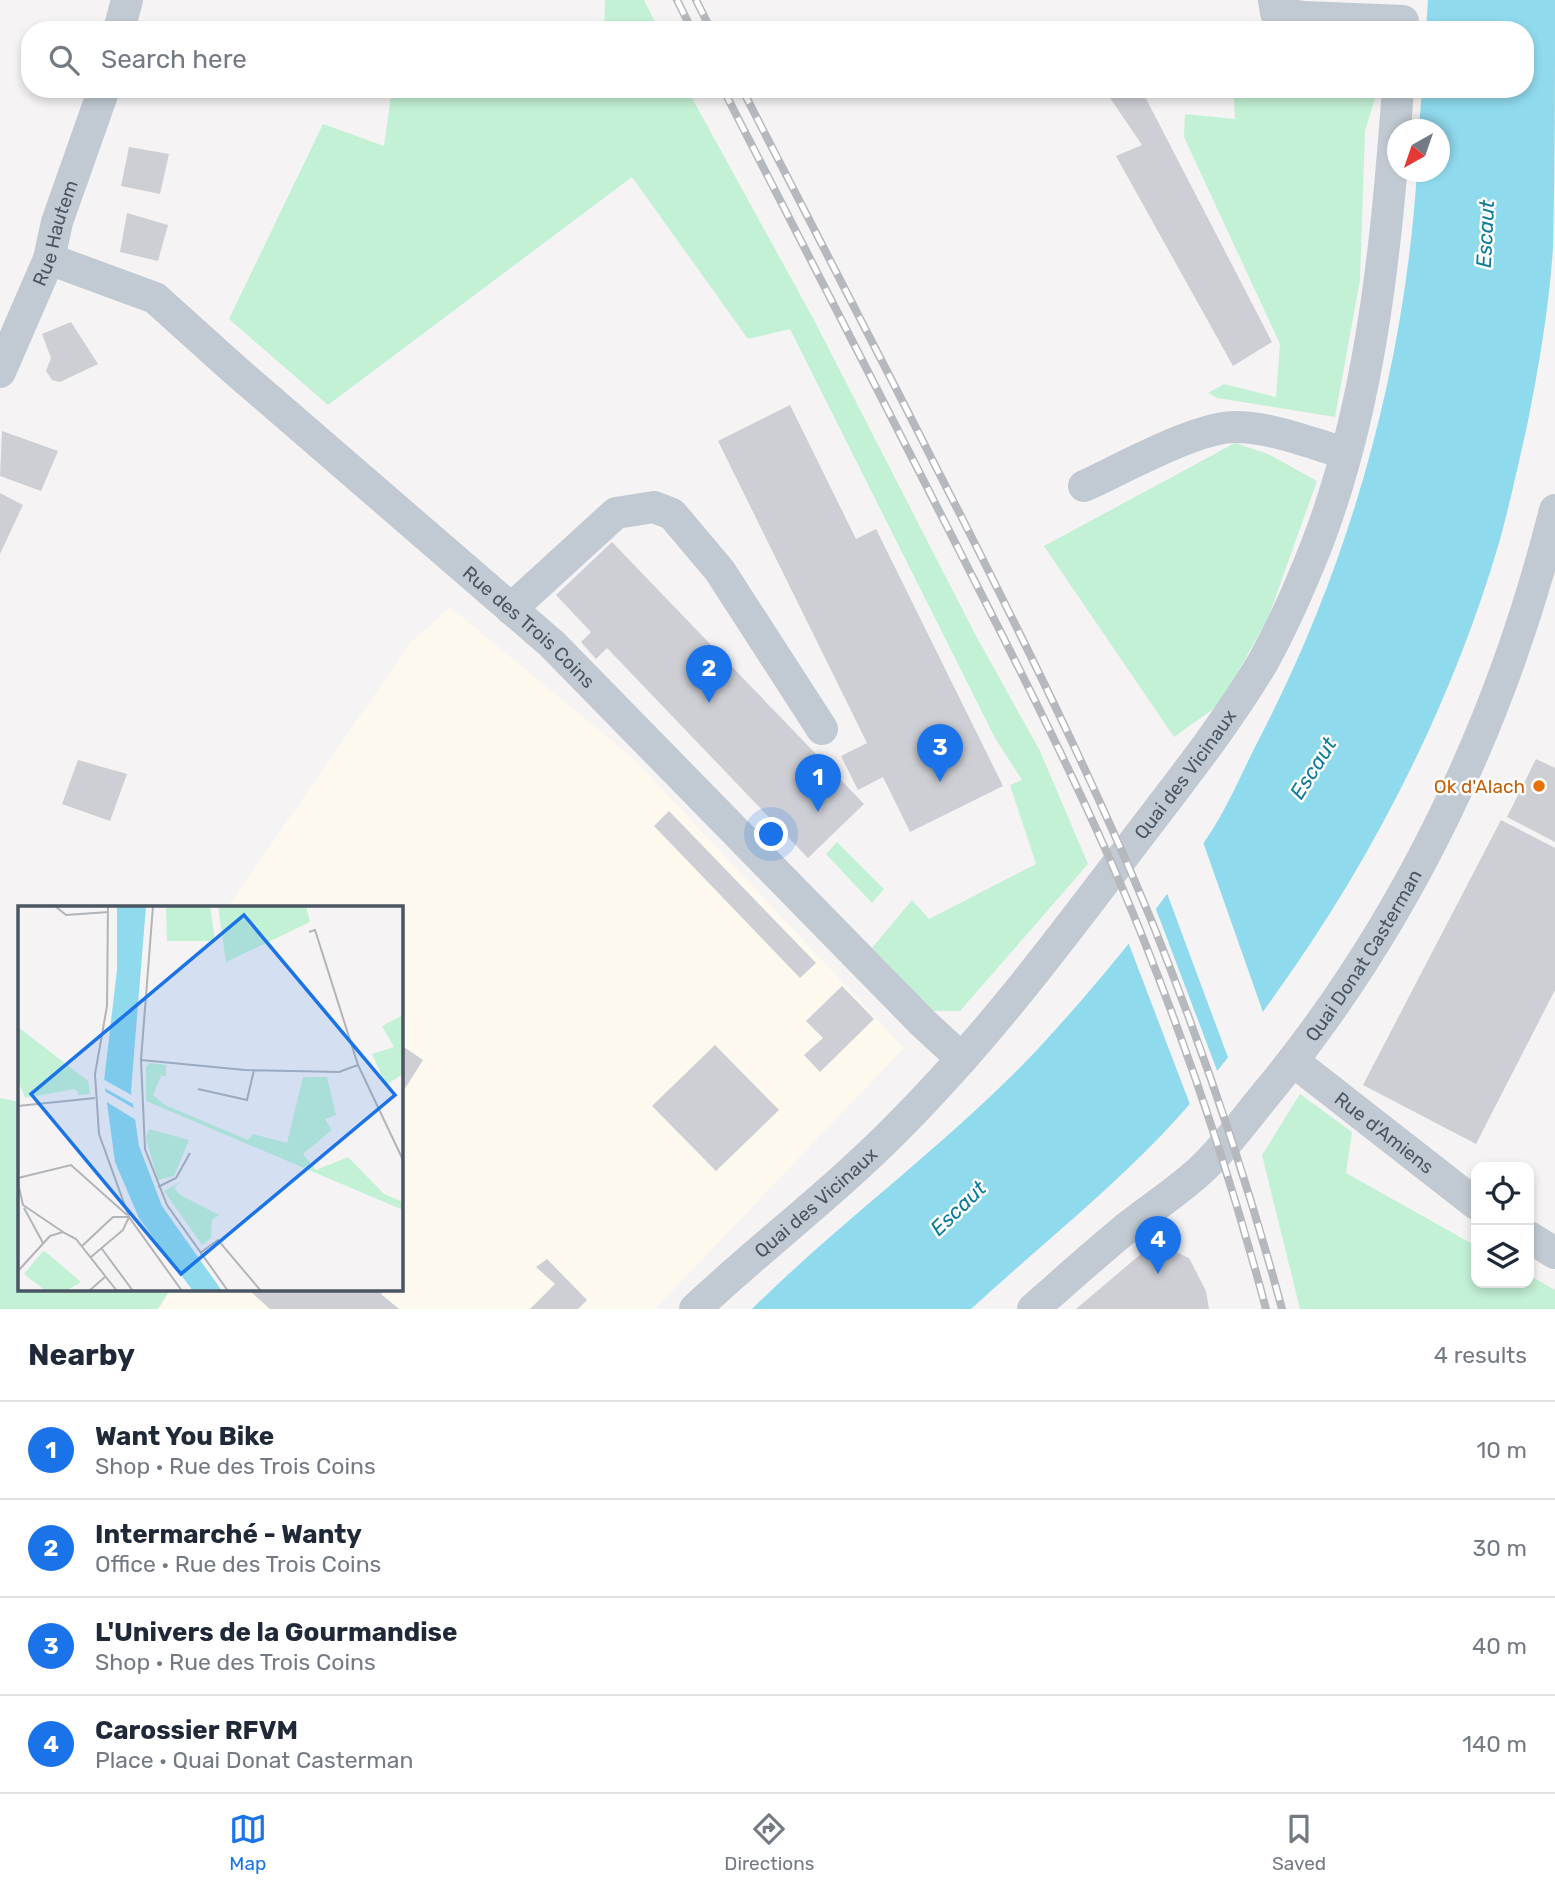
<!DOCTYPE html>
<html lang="en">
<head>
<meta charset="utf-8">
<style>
	:root { --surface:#fff; --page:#f2f2f3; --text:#1f2937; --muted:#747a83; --line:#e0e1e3; --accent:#1a73e8 }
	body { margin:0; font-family:Rubik,sans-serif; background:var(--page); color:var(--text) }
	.controls { position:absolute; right:21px; bottom:21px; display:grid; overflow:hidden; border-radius:14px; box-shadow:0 4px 10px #0003 }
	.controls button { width:63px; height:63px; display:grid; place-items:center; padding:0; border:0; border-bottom:2px solid var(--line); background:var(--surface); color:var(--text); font:35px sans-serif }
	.compass { position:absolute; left:1387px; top:119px; width:63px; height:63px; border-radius:50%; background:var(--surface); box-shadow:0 4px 10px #0003; rotate:220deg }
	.you { position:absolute; left:772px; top:835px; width:24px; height:24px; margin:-18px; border:5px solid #fff; border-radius:50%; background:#1a73e8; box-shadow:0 0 0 10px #1a73e833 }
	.badge { display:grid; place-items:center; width:46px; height:46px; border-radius:50%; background:var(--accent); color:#fff; font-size:23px; font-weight:700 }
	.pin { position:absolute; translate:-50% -58px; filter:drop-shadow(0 2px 4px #0008) }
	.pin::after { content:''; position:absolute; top:37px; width:24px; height:21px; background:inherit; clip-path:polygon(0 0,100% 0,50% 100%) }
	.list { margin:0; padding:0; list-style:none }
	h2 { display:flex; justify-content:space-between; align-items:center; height:91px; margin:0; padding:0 28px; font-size:30px }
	h2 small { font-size:23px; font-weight:400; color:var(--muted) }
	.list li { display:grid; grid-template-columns:46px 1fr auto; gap:21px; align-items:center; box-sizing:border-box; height:98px; padding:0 28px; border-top:2px solid var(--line) }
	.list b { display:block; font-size:26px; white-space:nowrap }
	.list p { margin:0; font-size:23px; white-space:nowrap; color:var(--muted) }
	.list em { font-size:23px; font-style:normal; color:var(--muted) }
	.icon { flex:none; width:38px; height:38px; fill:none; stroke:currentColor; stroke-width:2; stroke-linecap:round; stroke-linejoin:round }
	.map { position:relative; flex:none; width:1555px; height:1309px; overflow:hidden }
	.search { position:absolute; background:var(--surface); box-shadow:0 4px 10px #0003; left:21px; right:21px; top:21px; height:77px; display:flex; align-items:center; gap:18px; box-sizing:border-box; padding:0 24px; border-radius:28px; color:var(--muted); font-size:26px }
	.sheet { height:483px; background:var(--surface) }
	nav { display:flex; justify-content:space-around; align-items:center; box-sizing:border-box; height:98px; border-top:2px solid var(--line); background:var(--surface); font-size:19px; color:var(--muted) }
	nav a { display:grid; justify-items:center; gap:4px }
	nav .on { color:var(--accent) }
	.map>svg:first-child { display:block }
	.commercial { fill:#fdf9ef }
	.green { fill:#c3f1d5 }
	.water { fill:#90daee }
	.pier { fill:#f5f3f3 }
	.building { fill:#cdcfd5 }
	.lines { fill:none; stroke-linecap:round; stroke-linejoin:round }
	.minor { stroke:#c1cad2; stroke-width:32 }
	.rail-casing { stroke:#b5b8bd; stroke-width:8 }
	.rail { stroke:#fff; stroke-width:5; stroke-dasharray:16; stroke-linecap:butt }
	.food-dot { fill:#e8710a; stroke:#fff; stroke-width:2.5 }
	.labels { text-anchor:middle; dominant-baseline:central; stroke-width:5; stroke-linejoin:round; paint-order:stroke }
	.street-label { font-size:19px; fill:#4a5661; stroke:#fff }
	.food-label { font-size:19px; fill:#c56008; stroke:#fff; text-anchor:end }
	.water-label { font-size:21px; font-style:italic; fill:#0c7c9b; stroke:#fff }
	.inset-road { fill:none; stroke:#b1b4b9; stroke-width:2 }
	.view { fill:#1a73e8; fill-opacity:0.15; stroke:#1a73e8; stroke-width:3.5 }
	.inset-edge { fill:none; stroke:#4a5661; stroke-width:3.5 }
</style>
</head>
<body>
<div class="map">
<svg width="1555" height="1309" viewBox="0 0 1555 1309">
	<rect width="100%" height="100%" fill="#f5f3f3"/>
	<path class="commercial" d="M450,607L636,761L904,1048L655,1309H158L170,1290H401V908H227L411,642Z"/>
	<path class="green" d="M605,0H644L659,30H604Z
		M392,89H687L814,320L975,634L1040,751L1088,864L960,1011H932L872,948L912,900L929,919L1036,864L1010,785L1022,780L995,738L790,329L748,339L632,177L328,405L229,319L323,124L384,146Z
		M1269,89H1378L1365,131L1360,280L1335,417L1217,398L1208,393L1224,384L1276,397L1280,344L1184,137L1185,114L1235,119L1234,98L1264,97Z
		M1235,443L1268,454L1317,481L1268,618L1220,704L1174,737L1044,546Z
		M837,842L884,889L872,903L826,854Z
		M1300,1094L1352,1132L1346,1173L1476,1246V1283H1529V1275L1555,1290V1309H1300L1262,1155Z
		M0,1098L19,1102V1290H170L158,1309H0Z"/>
	<path class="water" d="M1428,0H1555C1555,82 1555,166 1553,248C1549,307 1539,367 1527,426C1518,465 1510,504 1499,543C1439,747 1331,936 1195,1098C1128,1177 1046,1240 971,1309H752C843,1219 948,1144 1036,1051C1098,984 1156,913 1207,838C1226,810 1240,777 1255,747C1349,568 1404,373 1417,172H1440V130L1419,129L1422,89H1525V30H1426Z"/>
	<path class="pier" d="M1202,839L1264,1015L1229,1060L1165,888Z
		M1154,904L1218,1073L1191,1107L1127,939Z"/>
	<path class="building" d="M1104,89H1141L1272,342L1233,366L1116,156L1142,145Z
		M129,147L169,154L160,194L121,186Z
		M127,213L168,225L158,261L120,252Z
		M71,322L98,364L60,382L52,380L46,371L51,358L42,334Z
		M790,405L856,539L876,529L1003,786L910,832L883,777L858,790L841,756L867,743L718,441Z
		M2,431L58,451L41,491L0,476Z
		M0,493L23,505L0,554Z
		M612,542L864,804L808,858L607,648L596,659L581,642L591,632L556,595Z
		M1536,759L1555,768V842L1507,817Z
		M78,760L127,774L110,821L62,804Z
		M669,811L816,963L800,978L654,826Z
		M1501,820L1555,848V990L1476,1144L1363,1085Z
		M842,986L874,1019L820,1072L804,1055L823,1038L806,1021Z
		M401,1045L423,1060L401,1095Z
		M715,1045L779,1110L716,1171L652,1106Z
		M1155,1242L1189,1258L1206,1291L1209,1309H1076Z
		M547,1259L587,1300L578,1309H530L555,1284L536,1267Z
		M255,1290H384L381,1294L399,1309H270L252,1293Z"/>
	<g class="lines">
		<g class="minor">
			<path d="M1274,0L1276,13L1304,17L1403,21"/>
			<path d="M119,30L127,0"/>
			<path id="s1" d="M49,259L155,298L235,370L552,644L923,1023L962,1059"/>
			<path id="s2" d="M0,372L49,259L57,222L104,89"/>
			<path d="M1084,486C1122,469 1196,427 1235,427C1272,427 1310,443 1345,453"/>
			<path d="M511,609L616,513L654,507L672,514L720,571L822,729"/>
			<path id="s3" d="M1293,1061L1476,1204"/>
			<path d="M1529,1237L1555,1253"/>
			<path id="s4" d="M695,1309C761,1247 834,1192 897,1128C980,1045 1051,952 1122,858C1170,794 1222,731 1263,662C1278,635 1292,605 1304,576C1370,425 1386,252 1398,89"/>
			<path id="s5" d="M1033,1309C1065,1281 1096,1253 1129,1226C1155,1205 1185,1187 1208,1163C1229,1142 1247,1117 1266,1094C1406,925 1502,722 1555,510"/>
		</g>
		<defs>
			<path id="rail" d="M677,0L692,30
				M696,0L711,30
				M723,89C803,245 883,400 962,556C1025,680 1089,804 1141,933C1190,1055 1232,1181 1266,1309
				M742,89C816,233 890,376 963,520C1030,653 1097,788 1154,927C1204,1052 1247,1179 1282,1309"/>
		</defs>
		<use href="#rail" class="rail-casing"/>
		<use href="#rail" class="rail"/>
	</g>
	<circle class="food-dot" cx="1539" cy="786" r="7"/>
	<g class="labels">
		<g class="street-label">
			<text stroke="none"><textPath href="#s2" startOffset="150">Rue Hautem</textPath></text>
			<text stroke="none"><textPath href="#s1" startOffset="611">Rue des Trois Coins</textPath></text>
			<text stroke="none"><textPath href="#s4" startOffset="728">Quai des Vicinaux</textPath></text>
			<text stroke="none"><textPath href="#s5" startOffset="488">Quai Donat Casterman</textPath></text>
			<text stroke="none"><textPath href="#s3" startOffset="116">Rue d'Amiens</textPath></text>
			<text stroke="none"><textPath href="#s4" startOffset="161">Quai des Vicinaux</textPath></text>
		</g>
		<g class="food-label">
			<text x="1525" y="786">Ok d'Alach</text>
		</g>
		<g class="water-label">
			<text transform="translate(1485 234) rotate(-87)">Escaut</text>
			<text transform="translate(1313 768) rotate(-58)">Escaut</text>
			<text transform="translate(958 1208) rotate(-44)">Escaut</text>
		</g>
	</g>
	<g transform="translate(18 906)">
		<rect width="385" height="385" fill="#f5f3f3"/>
		<path d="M148,0H192L197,35H149ZM200,0H288L292,16L208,56ZM385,109V168L368,179L354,148L376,141L364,120ZM0,121L70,175L72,188L61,189L57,183L7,192L0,173ZM132,157L148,159V170H143L135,189L147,199L230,234L235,228L269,237L285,171H309L318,209L307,213L314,224L285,248L298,264L330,251L366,288L385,296V304L128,195V160ZM131,223L171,234L156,270L140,274L128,233ZM166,274L156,281L162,289L201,309L194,314L193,332L184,339L146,285ZM25,345L29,347L63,376L48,385H28L6,368Z" fill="#c3f1d5"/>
		<path d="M99,0H128L113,185L121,240L144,300L204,385H175L121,312L97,256L86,175L99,64Z" fill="#90daee"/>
		<path d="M83,172L117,191V199L83,180ZM83,183L117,203L118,214L84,193Z" fill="#f5f3f3"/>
		<path class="inset-road" d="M37,0L48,9L91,6M90,0L89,100L77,168L81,228L111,311L164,385M135,0L123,154L127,243L149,299L210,385M291,26L297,24L340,159L385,254M123,154L227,164L321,166L340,159M180,183L229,194L236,164M0,200L77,192M0,272L53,259L109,309M0,277L5,299L45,326M140,281L158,272L172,247M6,302L25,337M64,340L95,311H111M84,343L115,385M182,347L200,334L243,385M73,351L105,324L111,311M0,365L32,330L45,326L58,333L99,385M71,385L88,370"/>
		<path class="view" d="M226,9L377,189L163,368L13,188Z"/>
		<rect width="385" height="385" class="inset-edge"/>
	</g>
</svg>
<div class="controls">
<button><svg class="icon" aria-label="locate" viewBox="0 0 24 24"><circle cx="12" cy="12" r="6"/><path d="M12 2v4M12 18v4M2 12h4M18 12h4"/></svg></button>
<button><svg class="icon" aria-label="layers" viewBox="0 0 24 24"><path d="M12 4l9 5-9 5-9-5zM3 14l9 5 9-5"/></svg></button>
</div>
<svg class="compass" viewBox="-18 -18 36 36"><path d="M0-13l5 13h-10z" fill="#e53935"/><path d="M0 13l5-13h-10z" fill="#747a83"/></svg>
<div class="you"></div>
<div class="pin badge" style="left:818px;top:812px">1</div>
<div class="pin badge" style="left:709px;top:703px">2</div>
<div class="pin badge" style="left:940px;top:782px">3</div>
<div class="pin badge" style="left:1158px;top:1274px">4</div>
<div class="search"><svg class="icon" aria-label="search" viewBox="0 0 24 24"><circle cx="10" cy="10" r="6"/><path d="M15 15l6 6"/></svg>Search here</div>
</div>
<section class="sheet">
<h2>Nearby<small>4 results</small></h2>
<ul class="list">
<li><span class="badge">1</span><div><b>Want You Bike</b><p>Shop · Rue des Trois Coins</p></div><em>10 m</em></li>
<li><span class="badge">2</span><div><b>Intermarché - Wanty</b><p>Office · Rue des Trois Coins</p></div><em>30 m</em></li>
<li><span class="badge">3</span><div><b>L'Univers de la Gourmandise</b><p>Shop · Rue des Trois Coins</p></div><em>40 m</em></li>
<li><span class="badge">4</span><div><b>Carossier RFVM</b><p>Place · Quai Donat Casterman</p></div><em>140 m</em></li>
</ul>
</section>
<nav>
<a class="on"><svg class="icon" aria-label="map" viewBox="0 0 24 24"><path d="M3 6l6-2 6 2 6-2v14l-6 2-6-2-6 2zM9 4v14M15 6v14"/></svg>Map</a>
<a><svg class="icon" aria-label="directions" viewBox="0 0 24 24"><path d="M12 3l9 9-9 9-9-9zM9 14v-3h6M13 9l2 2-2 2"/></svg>Directions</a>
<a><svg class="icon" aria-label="saved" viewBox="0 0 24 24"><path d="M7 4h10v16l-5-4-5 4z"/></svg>Saved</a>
</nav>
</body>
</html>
